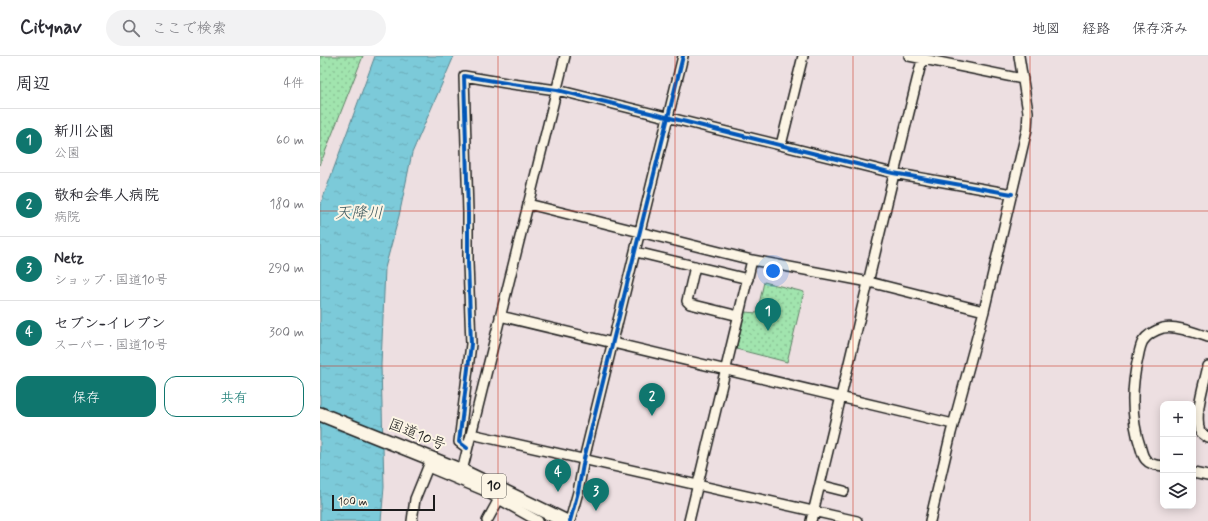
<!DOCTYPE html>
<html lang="ja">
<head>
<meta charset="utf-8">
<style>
	:root { --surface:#fff; --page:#f2f2f3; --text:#2b2b33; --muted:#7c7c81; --line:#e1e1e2; --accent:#0f766e }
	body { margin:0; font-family:Mynerve,"Klee One",sans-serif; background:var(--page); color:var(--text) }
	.controls { position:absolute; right:12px; bottom:12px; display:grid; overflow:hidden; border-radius:8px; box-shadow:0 2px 10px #0003 }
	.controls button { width:36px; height:36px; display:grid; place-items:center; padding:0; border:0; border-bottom:1px solid var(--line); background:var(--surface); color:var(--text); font:20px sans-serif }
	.scale { position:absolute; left:12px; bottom:10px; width:103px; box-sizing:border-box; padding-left:4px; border:2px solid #1c1c1c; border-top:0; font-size:11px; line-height:14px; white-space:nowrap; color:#1c1c1c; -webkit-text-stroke:3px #fcf5e5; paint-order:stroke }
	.you { position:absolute; left:453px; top:215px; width:14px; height:14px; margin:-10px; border:3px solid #fff; border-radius:50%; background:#1a73e8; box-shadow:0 0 0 6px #1a73e833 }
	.badge { display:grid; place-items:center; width:26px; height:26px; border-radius:50%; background:var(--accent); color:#fff; font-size:13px; font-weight:700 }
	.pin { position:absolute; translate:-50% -33px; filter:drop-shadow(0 1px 2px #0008) }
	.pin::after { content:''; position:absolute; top:21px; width:14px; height:12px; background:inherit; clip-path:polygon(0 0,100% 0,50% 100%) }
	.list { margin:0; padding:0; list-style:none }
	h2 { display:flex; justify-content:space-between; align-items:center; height:52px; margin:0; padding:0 16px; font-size:17px }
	h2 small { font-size:13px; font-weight:400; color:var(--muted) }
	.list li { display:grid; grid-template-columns:26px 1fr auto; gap:12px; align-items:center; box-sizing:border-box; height:64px; padding:0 16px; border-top:1px solid var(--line) }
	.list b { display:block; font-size:15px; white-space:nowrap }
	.list p { margin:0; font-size:13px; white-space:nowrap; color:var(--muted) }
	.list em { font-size:13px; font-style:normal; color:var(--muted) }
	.actions { display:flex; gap:8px; padding:12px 16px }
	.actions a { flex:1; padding:9px 0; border:1px solid var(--accent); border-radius:12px; text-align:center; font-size:14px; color:var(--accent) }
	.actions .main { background:var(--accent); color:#fff }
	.icon { flex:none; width:22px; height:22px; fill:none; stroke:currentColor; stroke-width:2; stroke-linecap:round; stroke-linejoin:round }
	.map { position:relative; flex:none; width:888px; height:465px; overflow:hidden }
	header { display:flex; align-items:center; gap:24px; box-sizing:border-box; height:56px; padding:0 20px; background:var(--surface); border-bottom:1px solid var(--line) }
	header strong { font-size:19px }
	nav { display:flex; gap:22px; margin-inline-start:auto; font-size:14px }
	.search { width:280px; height:36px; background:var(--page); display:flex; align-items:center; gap:10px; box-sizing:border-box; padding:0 14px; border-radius:22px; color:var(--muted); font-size:15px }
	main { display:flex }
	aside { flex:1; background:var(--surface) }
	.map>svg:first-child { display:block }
	.park { fill:url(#park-dots); stroke:#5e8065 }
	.water { fill:url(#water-ripples); stroke:#56848d }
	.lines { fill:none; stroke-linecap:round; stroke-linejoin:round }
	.minor-casing { stroke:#1c1c1c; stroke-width:12 }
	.highway-casing { stroke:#1c1c1c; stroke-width:16 }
	.minor { stroke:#fcf5e5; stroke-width:9 }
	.highway { stroke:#fcf5e5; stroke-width:13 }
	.cycleway-casing { stroke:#fcf5e5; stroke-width:6 }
	.cycleway { stroke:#0057b8; stroke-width:4 }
	.grid { fill:none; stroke:#c8321e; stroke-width:1; stroke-opacity:0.55 }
	.labels { text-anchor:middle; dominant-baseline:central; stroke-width:4; stroke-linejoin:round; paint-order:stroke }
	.shield { fill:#fcf5e5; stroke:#5f5d58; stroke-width:1 }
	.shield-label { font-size:14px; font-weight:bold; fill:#1c1c1c }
	.street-label { font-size:15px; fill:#1c1c1c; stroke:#fcf5e5 }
	.water-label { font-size:16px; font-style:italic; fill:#3e595e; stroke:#fcf5e5 }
</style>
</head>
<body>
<header>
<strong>Citynav</strong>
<div class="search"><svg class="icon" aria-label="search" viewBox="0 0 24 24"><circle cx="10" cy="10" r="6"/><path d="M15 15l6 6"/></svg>ここで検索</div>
<nav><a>地図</a><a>経路</a><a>保存済み</a></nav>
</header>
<main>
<aside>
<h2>周辺<small>4件</small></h2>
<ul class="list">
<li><span class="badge">1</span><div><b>新川公園</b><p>公園</p></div><em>60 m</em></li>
<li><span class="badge">2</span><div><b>敬和会隼人病院</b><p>病院</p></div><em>180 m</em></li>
<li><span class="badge">3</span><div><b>Netz</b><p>ショップ · 国道10号</p></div><em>290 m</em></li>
<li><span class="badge">4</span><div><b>セブン-イレブン</b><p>スーパー · 国道10号</p></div><em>300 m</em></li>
</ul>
<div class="actions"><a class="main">保存</a><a>共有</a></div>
</aside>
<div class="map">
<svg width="888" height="465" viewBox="0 0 888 465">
	<defs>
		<pattern id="park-dots" width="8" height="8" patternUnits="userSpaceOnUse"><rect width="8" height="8" fill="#a1e4ae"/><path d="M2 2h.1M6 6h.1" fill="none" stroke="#8ac395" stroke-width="1.8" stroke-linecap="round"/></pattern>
		<pattern id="water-ripples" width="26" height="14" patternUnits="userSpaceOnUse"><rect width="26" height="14" fill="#7ccad9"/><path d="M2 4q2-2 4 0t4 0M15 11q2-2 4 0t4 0" fill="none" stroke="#6badba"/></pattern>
	</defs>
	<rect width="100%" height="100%" fill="#eddfe1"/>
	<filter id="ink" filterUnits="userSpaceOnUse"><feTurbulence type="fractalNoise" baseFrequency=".025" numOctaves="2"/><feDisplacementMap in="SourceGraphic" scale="8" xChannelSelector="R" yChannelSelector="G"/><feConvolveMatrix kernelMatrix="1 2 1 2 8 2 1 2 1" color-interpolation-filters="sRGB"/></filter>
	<g filter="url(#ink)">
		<path class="park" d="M0,0H43L0,109Z
			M444,226L484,236L467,306L416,293L425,256L437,257Z"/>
		<path class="water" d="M55,0H134L92,97L79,160L65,212L61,309L64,431L61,465H0V150Z"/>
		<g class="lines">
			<defs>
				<path id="minor" d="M589,0L703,23
					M461,89L483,0
					M208,148L432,204L549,226L664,255
					M316,196L428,223
					M375,210L367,245L370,248L419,260
					M180,260L633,368
					M888,310C884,329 874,357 880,376L888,382
					M151,378L537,465
					M147,392L139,386L151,288L148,207V157L144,20L192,28L237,34L573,117L692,138
					M843,410C837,409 830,409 826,404C823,401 822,397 821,393C811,364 811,332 818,302C819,297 820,290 823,285C828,278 836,274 843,272C856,269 876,277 888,281
					M108,411L163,434L218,465
					M142,415L245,0
					M873,417L888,420
					M500,429L524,435
					M92,465L95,443L110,406
					M167,465L179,443
					M250,465L258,436L264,403L363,0
					M369,465L432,204
					M491,465C529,310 564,155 603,0
					M610,465L631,377L664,255L707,73L708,56L699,0"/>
				<path id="highway" d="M0,358L142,415L245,465"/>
			</defs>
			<use href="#minor" class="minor-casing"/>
			<use href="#highway" class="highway-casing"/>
			<use href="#minor" class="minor"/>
			<use href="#highway" class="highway"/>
			<defs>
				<path id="cycleway" d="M147,392L139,386L151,288L148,207V157L144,20L192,28L237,34L573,117L692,138
					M250,465L258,436L264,403L363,0"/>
			</defs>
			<use href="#cycleway" class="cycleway-casing"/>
			<use href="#cycleway" class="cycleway"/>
		</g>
	</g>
	<path class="grid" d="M178,0V465M355,0V465M533,0V465M710,0V465M0,155H888M0,310H888"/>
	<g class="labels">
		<rect class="shield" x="162" y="418" width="24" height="24" rx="3"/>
		<g class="shield-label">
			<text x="174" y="430">10</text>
		</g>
		<g class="street-label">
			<text transform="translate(97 379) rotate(22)">国道10号</text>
		</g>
		<g class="water-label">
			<text x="39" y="157">天降川</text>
		</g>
	</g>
</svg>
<div class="controls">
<button>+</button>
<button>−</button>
<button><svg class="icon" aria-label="layers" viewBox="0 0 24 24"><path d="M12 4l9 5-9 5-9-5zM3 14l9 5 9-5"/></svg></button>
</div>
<div class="scale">100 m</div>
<div class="you"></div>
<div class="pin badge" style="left:448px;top:275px">1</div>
<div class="pin badge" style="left:332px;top:360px">2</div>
<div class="pin badge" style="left:276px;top:455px">3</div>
<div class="pin badge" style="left:238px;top:436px">4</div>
</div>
</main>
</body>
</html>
